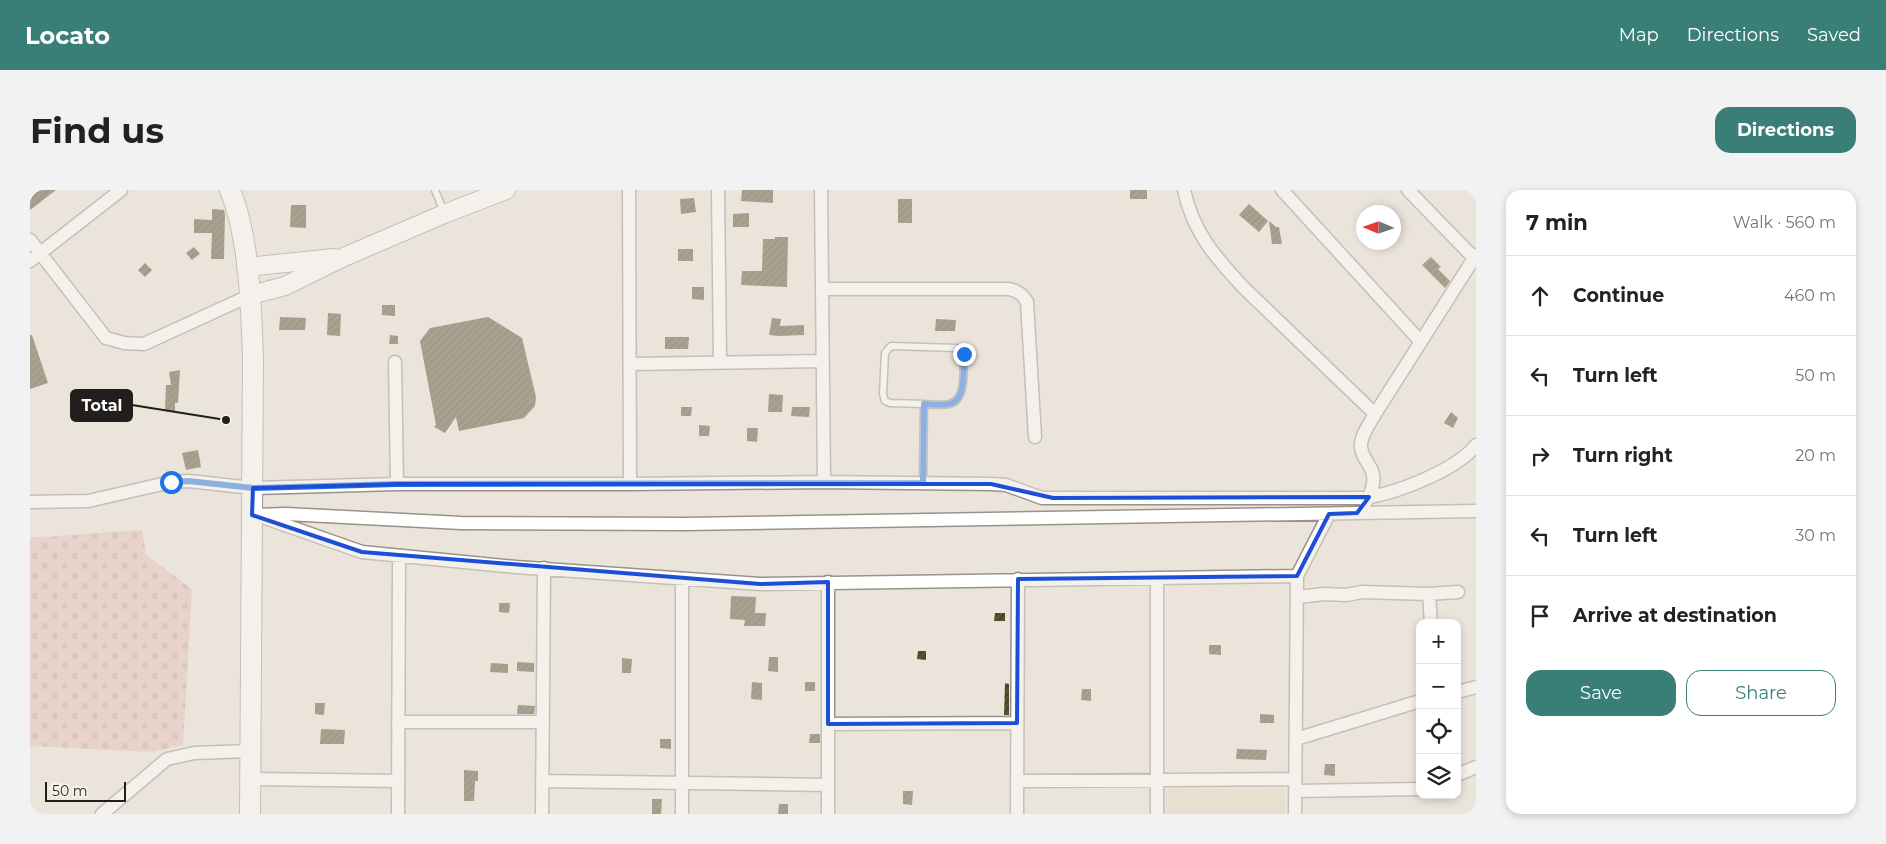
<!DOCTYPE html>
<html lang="en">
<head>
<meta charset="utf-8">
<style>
	:root { --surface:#fff; --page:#f2f2f2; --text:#222; --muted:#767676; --line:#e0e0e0; --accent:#397f78 }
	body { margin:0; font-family:Montserrat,sans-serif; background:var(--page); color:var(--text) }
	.controls { position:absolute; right:15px; bottom:15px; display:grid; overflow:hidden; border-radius:10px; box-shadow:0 2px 8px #0003 }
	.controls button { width:45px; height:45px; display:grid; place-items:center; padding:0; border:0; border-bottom:1px solid var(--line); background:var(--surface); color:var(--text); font:25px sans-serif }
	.compass { position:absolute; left:1326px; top:15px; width:45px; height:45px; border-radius:50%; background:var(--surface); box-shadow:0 2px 8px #0003; rotate:272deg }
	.scale { position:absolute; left:15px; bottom:12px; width:81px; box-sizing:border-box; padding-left:5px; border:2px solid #211e1b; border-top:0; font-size:14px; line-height:18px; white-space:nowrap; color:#211e1b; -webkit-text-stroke:4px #f8f1e8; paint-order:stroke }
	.stop { position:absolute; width:15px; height:15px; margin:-11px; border:4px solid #1a73e8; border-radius:50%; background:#fff }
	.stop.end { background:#1a73e8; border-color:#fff; box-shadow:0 1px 5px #0008 }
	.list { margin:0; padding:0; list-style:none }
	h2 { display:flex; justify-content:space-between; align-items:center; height:65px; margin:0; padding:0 20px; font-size:21px }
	h2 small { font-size:16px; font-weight:400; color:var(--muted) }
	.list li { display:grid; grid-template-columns:32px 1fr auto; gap:15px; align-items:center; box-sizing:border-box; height:80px; padding:0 20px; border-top:1px solid var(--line) }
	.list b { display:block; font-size:19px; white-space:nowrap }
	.list em { font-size:16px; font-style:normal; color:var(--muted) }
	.actions { display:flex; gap:10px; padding:15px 20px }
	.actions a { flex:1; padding:11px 0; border:1px solid var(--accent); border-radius:15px; text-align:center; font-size:18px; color:var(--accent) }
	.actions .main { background:var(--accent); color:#fff }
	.icon { flex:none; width:28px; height:28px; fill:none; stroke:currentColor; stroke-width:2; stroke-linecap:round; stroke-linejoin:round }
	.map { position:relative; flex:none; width:1446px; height:624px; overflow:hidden; border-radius:15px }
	header { display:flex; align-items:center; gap:30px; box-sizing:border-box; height:70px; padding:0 25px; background:var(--accent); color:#fff }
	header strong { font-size:24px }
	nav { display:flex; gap:28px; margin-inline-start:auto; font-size:18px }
	.intro { display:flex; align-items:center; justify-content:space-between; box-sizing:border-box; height:120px; padding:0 30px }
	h1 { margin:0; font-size:35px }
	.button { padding:12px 22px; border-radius:15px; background:var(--accent); color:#fff; font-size:18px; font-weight:700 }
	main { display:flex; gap:30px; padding:0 30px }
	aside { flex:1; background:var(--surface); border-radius:15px; box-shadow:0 2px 8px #0003 }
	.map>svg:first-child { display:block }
	.built { fill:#e5d9c9 }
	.cemetery { fill:url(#cemetery-stones) }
	.building { fill:url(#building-hatch) }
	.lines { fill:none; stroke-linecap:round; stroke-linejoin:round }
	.lane-casing { stroke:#99928a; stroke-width:9 }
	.street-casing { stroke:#99928a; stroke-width:15 }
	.secondary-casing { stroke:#99928a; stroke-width:20 }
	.primary-casing { stroke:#99928a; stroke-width:22 }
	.lane { stroke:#fff; stroke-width:6 }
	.street { stroke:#fff; stroke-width:12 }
	.secondary { stroke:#fff; stroke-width:18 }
	.primary { stroke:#fff; stroke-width:20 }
	.route { stroke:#1a73e8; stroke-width:6 }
	.marked { fill:none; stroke:#1d4ed8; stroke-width:4; stroke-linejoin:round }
	.leader { fill:none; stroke:#211e1b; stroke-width:2 }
	.callout-dot { fill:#211e1b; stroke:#f8f1e8; stroke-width:2 }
	.callout { fill:#211e1b; stroke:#211e1b; stroke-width:2 }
	.callout-label { font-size:16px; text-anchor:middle; font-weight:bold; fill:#fff }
</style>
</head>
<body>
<header>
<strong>Locato</strong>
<nav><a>Map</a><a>Directions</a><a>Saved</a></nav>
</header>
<div class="intro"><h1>Find us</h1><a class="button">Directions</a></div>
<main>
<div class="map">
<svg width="1446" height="624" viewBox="0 0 1446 624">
	<defs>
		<pattern id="cemetery-stones" width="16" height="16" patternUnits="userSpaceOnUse" patternTransform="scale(1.25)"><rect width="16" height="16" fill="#e3beb8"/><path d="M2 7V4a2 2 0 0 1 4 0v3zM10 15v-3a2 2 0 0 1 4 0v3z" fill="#c2a39e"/></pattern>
		<pattern id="building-hatch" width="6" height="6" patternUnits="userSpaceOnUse" patternTransform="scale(1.25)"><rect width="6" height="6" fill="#4d4628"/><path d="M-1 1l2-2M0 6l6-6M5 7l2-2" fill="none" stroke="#635e45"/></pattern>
	</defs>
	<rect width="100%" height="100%" fill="#ebe4db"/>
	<path class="built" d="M1135,599H1255V624H1135Z"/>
	<path class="cemetery" d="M112,340L116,365L162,399L153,555L123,562L0,556V348Z"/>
	<path class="building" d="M8,0H26L0,20V6Z
		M712,0H743V13L711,11Z
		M1100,0H1117V9H1100Z
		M664,8L666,22L651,24L650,9Z
		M868,9H882V33H868Z
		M1219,14L1238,31L1229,42L1209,25Z
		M261,15H276V38L260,37Z
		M182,19L194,20L195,24L194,69H181L182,43H164V29L182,30Z
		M719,23V37H703V24Z
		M1239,31L1246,37H1249L1252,54H1242Z
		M745,47H758L757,97L711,95L712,81H732L733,49H745Z
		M164,57L170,64L162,70L156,63Z
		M648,59H663V71H648Z
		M1401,67L1411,77L1408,79L1420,91L1415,98L1392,75Z
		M115,73L122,80L115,87L108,80Z
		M662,97H674V110L662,109Z
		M352,115H365V126L352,125Z
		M298,123L311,124L310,146L297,145Z
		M250,127L276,128L275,140H249Z
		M458,127L492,148L506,207L505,216L494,228L429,241L426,227L415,243L404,237L406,235L390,151L400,138Z
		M742,128L751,129L750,136L774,135V145L748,146L739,145Z
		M906,129L926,130L925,141H905Z
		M0,145H2L18,193L0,199Z
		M360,145L368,146V154H359Z
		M635,147H659L658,159H635Z
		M150,180L148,213H145V221L135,220L136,195H141L139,182Z
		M739,204L753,205L752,222H738Z
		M651,217H662L661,226H651Z
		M762,217H780L779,227L761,226Z
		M1421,222L1428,228L1423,238L1414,233Z
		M669,235L680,236L679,246H669Z
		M717,238H728L727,252L717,251Z
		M168,260L171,277L156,280L152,263Z
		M701,406L726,407L725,423H736L735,436H714L715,430L700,429Z
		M469,413H480L479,423L469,422Z
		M965,423H975V431H964Z
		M1179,455H1191V465L1179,464Z
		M888,461H896V470L887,469Z
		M739,467H748V482L738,481Z
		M592,468L602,469L601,483H592Z
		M487,472L504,473V482L487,481Z
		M461,473L478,474V483L460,482Z
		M722,492L732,493V510L721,509Z
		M775,492H785V501H775Z
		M975,493L979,494V525H974Z
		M1052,499H1061V511L1051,510Z
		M285,513H295L294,525L285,524Z
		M488,515L505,516L504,524H487Z
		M1230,524L1244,525V533H1230Z
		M291,539L315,540L314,554H290Z
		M780,544H790V553H779Z
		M630,549H641V559L630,558Z
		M1207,559L1237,560L1236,570L1206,569Z
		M1295,574H1305V586L1294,585Z
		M434,580L448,581V591H445L444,611H434Z
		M873,601H883L882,615L873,614Z
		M622,609H632L631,624H622Z
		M749,614H758V624H748Z"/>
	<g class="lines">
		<defs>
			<path id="lane" d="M405,0L414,22
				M893,293L894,214L860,213L855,211L853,204L855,163L861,156L926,158L933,161L934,164C933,179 937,211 919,214C911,216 902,214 894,214"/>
			<path id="street" d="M599,0L600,294
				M688,0L690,172
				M791,0L794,292
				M1154,0C1163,42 1185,67 1214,98L1345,224
				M1252,0L1391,152
				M1378,0L1444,68
				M0,50L76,148L94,153L114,154L221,105
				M0,71L91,0
				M792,99H979C988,101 992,104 997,112L1005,247
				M365,172L367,294
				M600,174L793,171
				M0,312L58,311L141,292L158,291L223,298L367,294H600L794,292L961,294L976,295L1012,308H1332C1363,305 1427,280 1446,255
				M1336,312C1339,307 1341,303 1342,298C1348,277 1333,274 1331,257C1330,246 1340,233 1345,224L1446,65
				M222,325L256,324L431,333L655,334L1446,321
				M235,328L332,362L486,377L730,394L1267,386
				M1127,388V624
				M1267,407L1295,404L1316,405L1332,402L1399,404
				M1401,433L1399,404L1428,402
				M1427,502L1446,497
				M368,532H513
				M798,534L987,533
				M1266,549L1390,511
				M1427,585L1446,577
				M220,589L368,591
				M512,591L798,595
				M987,591L1265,589
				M1265,601L1390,599
				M72,624L137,569L164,563L220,561
				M368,624L369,366
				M512,624L514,378
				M652,624V389
				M798,624V392
				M987,624L988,389
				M1265,624L1267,386L1299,324"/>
			<path id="secondary" d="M216,77L304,68
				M221,105L255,96L314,67L414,24L476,0"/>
			<path id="primary" d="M200,0C220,49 221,117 223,169L220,624"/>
		</defs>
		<use href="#lane" class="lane-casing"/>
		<use href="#street" class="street-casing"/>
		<use href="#secondary" class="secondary-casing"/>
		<use href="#primary" class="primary-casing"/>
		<use href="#lane" class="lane"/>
		<use href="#street" class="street"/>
		<use href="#secondary" class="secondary"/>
		<use href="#primary" class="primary"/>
	</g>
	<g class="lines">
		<path class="route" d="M141,292L158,291L223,298L367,294L893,293L894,214C902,214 911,216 919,214C937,211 933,179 934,164"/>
	</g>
	<path d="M0 0H1446V624H0ZM367,294H961L1023,308L1339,307L1327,323L1299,324L1267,386L988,389L987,533L798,534V392L730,394L332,362L222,325L223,298Z" fill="#ebe4db" fill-opacity=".55" fill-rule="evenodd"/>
	<path class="marked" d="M367,294H961L1023,308L1339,307L1327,323L1299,324L1267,386L988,389L987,533L798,534V392L730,394L332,362L222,325L223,298Z"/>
	<path class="leader" d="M196 230L102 215"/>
	<circle class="callout-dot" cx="196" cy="230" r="5"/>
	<rect class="callout" x="41" y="200" width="61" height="31" rx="5"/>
	<g class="callout-label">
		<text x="72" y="221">Total</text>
	</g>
</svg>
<div class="controls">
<button>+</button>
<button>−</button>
<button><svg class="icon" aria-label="locate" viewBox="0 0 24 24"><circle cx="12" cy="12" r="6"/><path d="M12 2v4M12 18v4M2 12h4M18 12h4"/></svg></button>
<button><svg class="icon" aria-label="layers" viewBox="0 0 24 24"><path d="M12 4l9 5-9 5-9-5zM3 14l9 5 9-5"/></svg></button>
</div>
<svg class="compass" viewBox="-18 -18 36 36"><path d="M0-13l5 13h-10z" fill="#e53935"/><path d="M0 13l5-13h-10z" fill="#767676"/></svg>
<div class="scale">50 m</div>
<div class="stop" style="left:141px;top:292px"></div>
<div class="stop end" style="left:934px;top:164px"></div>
</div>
<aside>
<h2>7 min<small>Walk · 560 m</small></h2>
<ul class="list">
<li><svg class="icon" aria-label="ahead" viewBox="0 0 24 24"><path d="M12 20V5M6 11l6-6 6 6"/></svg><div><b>Continue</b></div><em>460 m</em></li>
<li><svg class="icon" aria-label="left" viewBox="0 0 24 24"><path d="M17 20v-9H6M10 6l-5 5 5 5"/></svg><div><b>Turn left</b></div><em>50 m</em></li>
<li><svg class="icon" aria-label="right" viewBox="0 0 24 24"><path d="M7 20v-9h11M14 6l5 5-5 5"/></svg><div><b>Turn right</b></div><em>20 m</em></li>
<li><svg class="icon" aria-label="left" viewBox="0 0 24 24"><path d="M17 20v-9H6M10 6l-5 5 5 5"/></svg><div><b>Turn left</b></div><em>30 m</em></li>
<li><svg class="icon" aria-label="arrive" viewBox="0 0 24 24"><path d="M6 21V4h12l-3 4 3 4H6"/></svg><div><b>Arrive at destination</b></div></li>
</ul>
<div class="actions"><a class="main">Save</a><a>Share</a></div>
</aside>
</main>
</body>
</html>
